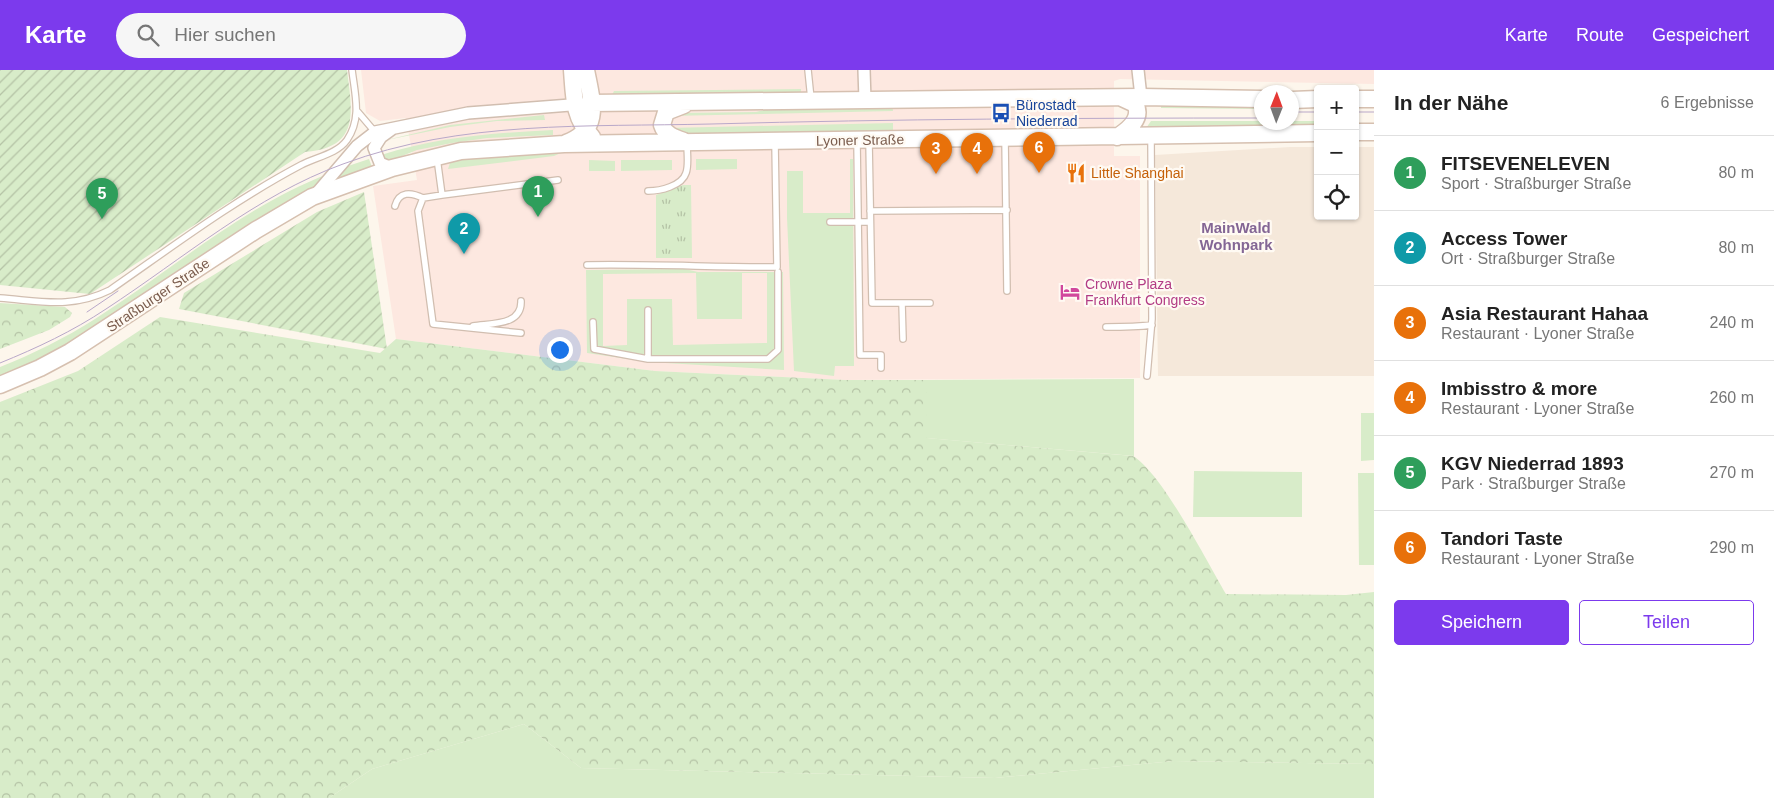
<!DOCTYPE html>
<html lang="de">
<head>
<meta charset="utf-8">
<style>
	:root { --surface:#fff; --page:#f6f6f6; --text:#222; --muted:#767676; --line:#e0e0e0; --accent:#7c3aed }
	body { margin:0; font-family:Helvetica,sans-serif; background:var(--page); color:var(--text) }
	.controls { position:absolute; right:15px; top:15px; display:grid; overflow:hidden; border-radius:5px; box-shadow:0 1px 4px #0004 }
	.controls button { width:45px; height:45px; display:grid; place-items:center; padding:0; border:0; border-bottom:1px solid var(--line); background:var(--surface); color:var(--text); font:25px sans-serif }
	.compass { position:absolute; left:1254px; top:15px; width:45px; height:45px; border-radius:50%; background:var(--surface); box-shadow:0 1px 4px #0004; rotate:1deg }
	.you { position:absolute; left:559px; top:279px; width:18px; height:18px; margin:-12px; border:4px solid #fff; border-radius:50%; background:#1a73e8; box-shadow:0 0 0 8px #1a73e833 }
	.badge { display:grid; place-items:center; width:32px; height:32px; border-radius:50%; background:var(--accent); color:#fff; font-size:16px; font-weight:700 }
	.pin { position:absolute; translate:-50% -41px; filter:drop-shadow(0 1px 2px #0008) }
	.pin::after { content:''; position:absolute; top:26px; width:18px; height:15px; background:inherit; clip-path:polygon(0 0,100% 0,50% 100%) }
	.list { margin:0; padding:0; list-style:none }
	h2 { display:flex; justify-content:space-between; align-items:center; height:65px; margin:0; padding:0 20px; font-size:21px }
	h2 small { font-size:16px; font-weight:400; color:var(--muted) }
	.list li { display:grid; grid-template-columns:32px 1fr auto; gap:15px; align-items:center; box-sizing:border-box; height:75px; padding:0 20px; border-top:1px solid var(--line) }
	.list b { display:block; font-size:19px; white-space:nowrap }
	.list p { margin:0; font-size:16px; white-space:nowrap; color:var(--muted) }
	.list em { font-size:16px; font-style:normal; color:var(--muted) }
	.actions { display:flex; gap:10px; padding:15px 20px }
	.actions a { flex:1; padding:11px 0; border:1px solid var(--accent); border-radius:5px; text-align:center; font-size:18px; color:var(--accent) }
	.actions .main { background:var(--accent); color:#fff }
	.icon { flex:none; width:28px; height:28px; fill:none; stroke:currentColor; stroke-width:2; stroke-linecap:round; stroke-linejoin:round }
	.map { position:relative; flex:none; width:1374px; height:728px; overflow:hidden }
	header { display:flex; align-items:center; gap:30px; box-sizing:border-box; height:70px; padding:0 25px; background:var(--accent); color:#fff }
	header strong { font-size:24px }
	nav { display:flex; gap:28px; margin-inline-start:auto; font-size:18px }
	.search { width:350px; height:45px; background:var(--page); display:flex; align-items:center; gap:12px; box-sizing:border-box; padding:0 18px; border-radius:28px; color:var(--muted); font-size:19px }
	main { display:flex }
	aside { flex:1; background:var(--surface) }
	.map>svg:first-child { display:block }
	.residential { fill:#f5e8da }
	.commercial { fill:#fde8e0 }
	.grass { fill:#d8ecc9; fill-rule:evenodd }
	.forest { fill:url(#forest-crowns) }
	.park { fill:url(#park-tufts) }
	.garden { fill:url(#garden-furrows) }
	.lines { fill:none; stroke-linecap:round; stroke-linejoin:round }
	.service-casing { stroke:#d1beb0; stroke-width:8 }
	.minor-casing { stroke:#d1beb0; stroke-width:14 }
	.secondary-casing { stroke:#d6c0b0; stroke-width:19 }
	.service { stroke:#fff; stroke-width:5.5 }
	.minor { stroke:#fff; stroke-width:11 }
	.secondary { stroke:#fff; stroke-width:16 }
	.tram { stroke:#b9a8c9; stroke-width:1 }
	.labels { text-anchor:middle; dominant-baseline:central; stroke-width:4.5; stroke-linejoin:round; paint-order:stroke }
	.transit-label { font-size:14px; fill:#164399; stroke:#fffaf3; text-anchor:start }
	.street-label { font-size:14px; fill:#7a5c4d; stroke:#fffaf3 }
	.food-label { font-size:14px; fill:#c56008; stroke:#fffaf3; text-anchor:start }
	.hotel-label { font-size:14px; fill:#b23c85; stroke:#fffaf3; text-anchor:start }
	.neighbourhood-label { font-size:15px; font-weight:bold; fill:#846695; stroke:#fffaf3 }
</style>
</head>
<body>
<header>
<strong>Karte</strong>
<div class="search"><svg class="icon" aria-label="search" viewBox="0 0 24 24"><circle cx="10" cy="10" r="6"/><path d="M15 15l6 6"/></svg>Hier suchen</div>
<nav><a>Karte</a><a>Route</a><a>Gespeichert</a></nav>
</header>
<main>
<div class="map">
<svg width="1374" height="728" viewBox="0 0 1374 728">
	<defs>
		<pattern id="forest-crowns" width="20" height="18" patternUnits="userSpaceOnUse" patternTransform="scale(1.25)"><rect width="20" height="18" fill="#d8ecc9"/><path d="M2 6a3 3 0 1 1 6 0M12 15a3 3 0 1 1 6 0" fill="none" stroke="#b4c2a5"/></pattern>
		<pattern id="park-tufts" width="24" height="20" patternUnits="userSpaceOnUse" patternTransform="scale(1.25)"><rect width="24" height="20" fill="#d8ecc9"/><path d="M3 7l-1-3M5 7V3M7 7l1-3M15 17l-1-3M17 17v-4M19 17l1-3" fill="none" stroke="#b4c2a5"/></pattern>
		<pattern id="garden-furrows" width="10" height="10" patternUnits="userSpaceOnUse" patternTransform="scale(1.25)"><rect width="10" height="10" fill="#d8ecc9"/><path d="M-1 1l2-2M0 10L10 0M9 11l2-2" fill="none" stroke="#b4c2a5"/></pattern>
	</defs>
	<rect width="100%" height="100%" fill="#fdf6ec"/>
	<path class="residential" d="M1290,77H1318V146H1355V77H1374V306H1158L1155,85Z"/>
	<path class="commercial" d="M361,0H1374V14L1120,9L1114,11V86H1140V308L845,310L655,301L396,269L373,116L417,110L406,48L380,51L366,43Z"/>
	<path class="grass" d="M801,19V23L612,25L614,21Z
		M1161,33L1262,34L1261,39L1161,38Z
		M892,35L893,41L669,46L676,43L756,42L777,37Z
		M544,45L545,50L497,51L450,57L382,71L450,55Z
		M1151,51H1318V57L1144,61Z
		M893,53V64L676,65L667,58Z
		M553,60V65L487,68L452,73L417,80L392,90H388L381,85C437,67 495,63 553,60Z
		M561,83L554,86L448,99L451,90L504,84Z
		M369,89L372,97L337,110L345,97Z
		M696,89H737V99L696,100Z
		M850,89H853L854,296H835L834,306L794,301L787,148V101H803V143H850Z
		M589,90L615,91V101H589Z
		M621,90H672V100L621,101Z
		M328,104L314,118L264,146L52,285L0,307V297C33,284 65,268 95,249C172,200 242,137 328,104Z
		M685,199L698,202H783L784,300L648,292L587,283L586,200ZM696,203L697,249H742V203H767V273L673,275L672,229H627V275L603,276V204Z
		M1134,309V386L926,368L927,310Z
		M1361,343H1374V390L1361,391Z
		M1194,401L1302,402V447H1193Z
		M1358,403H1374V495H1359Z
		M524,654L581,698L995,708L1174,691L1374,694V728H329L372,699Z"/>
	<path class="forest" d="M0,233L65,237L72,243L70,247L49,260L0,279Z
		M160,247L380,283L396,269L655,301L845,310H927V368L1133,386C1162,403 1207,492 1226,524L1346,525L1374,522V694L1174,691L995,708L581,698L524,654L372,699L329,728H0V332L78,301Z"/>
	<path class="park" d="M683,115H691L692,188H656V125Z"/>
	<path class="garden" d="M0,0H347C352,41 361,78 305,82L90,224L0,215Z
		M364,122L387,279L179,239L184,223L317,142Z"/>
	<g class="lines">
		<defs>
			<path id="service" d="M808,0L811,29
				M358,42L375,62
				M1005,68L1007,221
				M857,72L860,285H881V298
				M869,72L872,233H930
				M437,88L442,125L423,128L418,141L433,254L521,263
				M648,121C660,121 682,116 686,103C689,95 687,83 687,74
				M442,125L558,110
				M395,136C399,121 411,122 423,128
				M870,141L1007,140
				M830,152H870
				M587,195C651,194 713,197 777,197L775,73
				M0,228C41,231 72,239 110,220C172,177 233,131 301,95C316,87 337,84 347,70C362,48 355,25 352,0
				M902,233L903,269
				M648,240V289
				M593,252L594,279L648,289H768L778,280V202
				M473,256C491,253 522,256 521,231
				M1106,257C1122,257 1136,257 1152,255
				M1147,306L1152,249L1151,67"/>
			<path id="minor" d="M864,0L865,30
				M1138,0L1141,27
				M392,59L381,67L374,78L380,93L392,98
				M316,124L357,76L375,62L468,43L583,34"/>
			<path id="secondary" d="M572,0C574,25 573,48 592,67
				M1355,29H1374
				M1292,30L1318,29
				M591,33L1141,27L1262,29
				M1355,62H1374
				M1117,67C1128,60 1143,48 1135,34L1122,28
				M684,71C675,68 665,65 662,55L666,42L684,35
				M566,73C602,60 592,31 586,0
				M0,315L40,298L70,282L256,160L312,127L392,98L461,81L564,74L1318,63"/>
		</defs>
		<use href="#service" class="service-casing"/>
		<use href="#minor" class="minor-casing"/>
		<use href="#secondary" class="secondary-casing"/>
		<use href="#service" class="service"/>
		<use href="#minor" class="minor"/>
		<use href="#secondary" class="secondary"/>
		<path class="tram" d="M1292,42H1318
			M1355,42H1374
			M87,242L118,221
			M0,293C37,278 73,261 106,239C184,188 255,126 343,94C461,50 588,57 711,54C894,49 1078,48 1262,48"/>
	</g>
	<defs>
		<symbol id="bus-bare" viewBox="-9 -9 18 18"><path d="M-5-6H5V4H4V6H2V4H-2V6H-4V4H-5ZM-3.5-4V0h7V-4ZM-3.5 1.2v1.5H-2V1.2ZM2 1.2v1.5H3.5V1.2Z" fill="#1a4fb4" stroke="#fffaf3" stroke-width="2.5" paint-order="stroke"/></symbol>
		<symbol id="restaurant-bare" viewBox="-9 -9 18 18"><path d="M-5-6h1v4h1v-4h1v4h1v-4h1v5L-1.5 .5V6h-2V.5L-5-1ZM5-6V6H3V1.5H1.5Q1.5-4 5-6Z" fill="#e8710a" stroke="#fffaf3" stroke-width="2.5" paint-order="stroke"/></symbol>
		<symbol id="hotel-bare" viewBox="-9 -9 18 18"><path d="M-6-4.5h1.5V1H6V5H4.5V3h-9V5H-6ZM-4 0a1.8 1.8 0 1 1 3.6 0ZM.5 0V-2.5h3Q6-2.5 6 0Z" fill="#d1479c" stroke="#fffaf3" stroke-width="2.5" paint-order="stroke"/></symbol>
	</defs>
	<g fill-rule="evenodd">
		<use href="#bus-bare" x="987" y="29" width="28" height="28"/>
		<use href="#restaurant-bare" x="1062" y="89" width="28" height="28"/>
		<use href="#hotel-bare" x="1056" y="208" width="28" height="28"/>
	</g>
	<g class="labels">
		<g class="transit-label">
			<text x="1016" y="35">Bürostadt<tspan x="1016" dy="16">Niederrad</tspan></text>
		</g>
		<g class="street-label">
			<text transform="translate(860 70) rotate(-1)">Lyoner Straße</text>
			<text transform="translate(158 225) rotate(-34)">Straßburger Straße</text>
		</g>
		<g class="food-label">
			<text x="1091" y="103">Little Shanghai</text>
		</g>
		<g class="hotel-label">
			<text x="1085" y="214">Crowne Plaza<tspan x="1085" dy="16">Frankfurt Congress</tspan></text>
		</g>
		<g class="neighbourhood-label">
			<text x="1236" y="157">MainWald<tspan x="1236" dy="17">Wohnpark</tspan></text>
		</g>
	</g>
</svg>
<div class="controls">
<button>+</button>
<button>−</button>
<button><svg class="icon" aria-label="locate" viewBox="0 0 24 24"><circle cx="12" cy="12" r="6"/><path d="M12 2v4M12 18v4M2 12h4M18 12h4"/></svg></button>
</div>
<svg class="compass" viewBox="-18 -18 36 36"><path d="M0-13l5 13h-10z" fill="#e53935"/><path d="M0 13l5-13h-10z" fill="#767676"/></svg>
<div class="you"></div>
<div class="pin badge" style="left:538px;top:147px;background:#2e9e5b">1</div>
<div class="pin badge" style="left:464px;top:184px;background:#0f9aa8">2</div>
<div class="pin badge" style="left:936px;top:104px;background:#e8710a">3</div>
<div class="pin badge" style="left:977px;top:104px;background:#e8710a">4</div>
<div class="pin badge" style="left:102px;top:149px;background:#2e9e5b">5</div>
<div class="pin badge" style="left:1039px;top:103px;background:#e8710a">6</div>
</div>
<aside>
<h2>In der Nähe<small>6 Ergebnisse</small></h2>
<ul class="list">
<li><span class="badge" style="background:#2e9e5b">1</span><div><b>FITSEVENELEVEN</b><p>Sport · Straßburger Straße</p></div><em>80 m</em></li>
<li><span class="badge" style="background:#0f9aa8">2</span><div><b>Access Tower</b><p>Ort · Straßburger Straße</p></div><em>80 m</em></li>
<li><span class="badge" style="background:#e8710a">3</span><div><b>Asia Restaurant Hahaa</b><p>Restaurant · Lyoner Straße</p></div><em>240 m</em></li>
<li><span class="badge" style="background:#e8710a">4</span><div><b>Imbisstro &amp; more</b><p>Restaurant · Lyoner Straße</p></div><em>260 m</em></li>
<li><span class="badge" style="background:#2e9e5b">5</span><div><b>KGV Niederrad 1893</b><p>Park · Straßburger Straße</p></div><em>270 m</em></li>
<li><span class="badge" style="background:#e8710a">6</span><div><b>Tandori Taste</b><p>Restaurant · Lyoner Straße</p></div><em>290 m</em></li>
</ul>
<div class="actions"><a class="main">Speichern</a><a>Teilen</a></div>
</aside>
</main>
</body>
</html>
